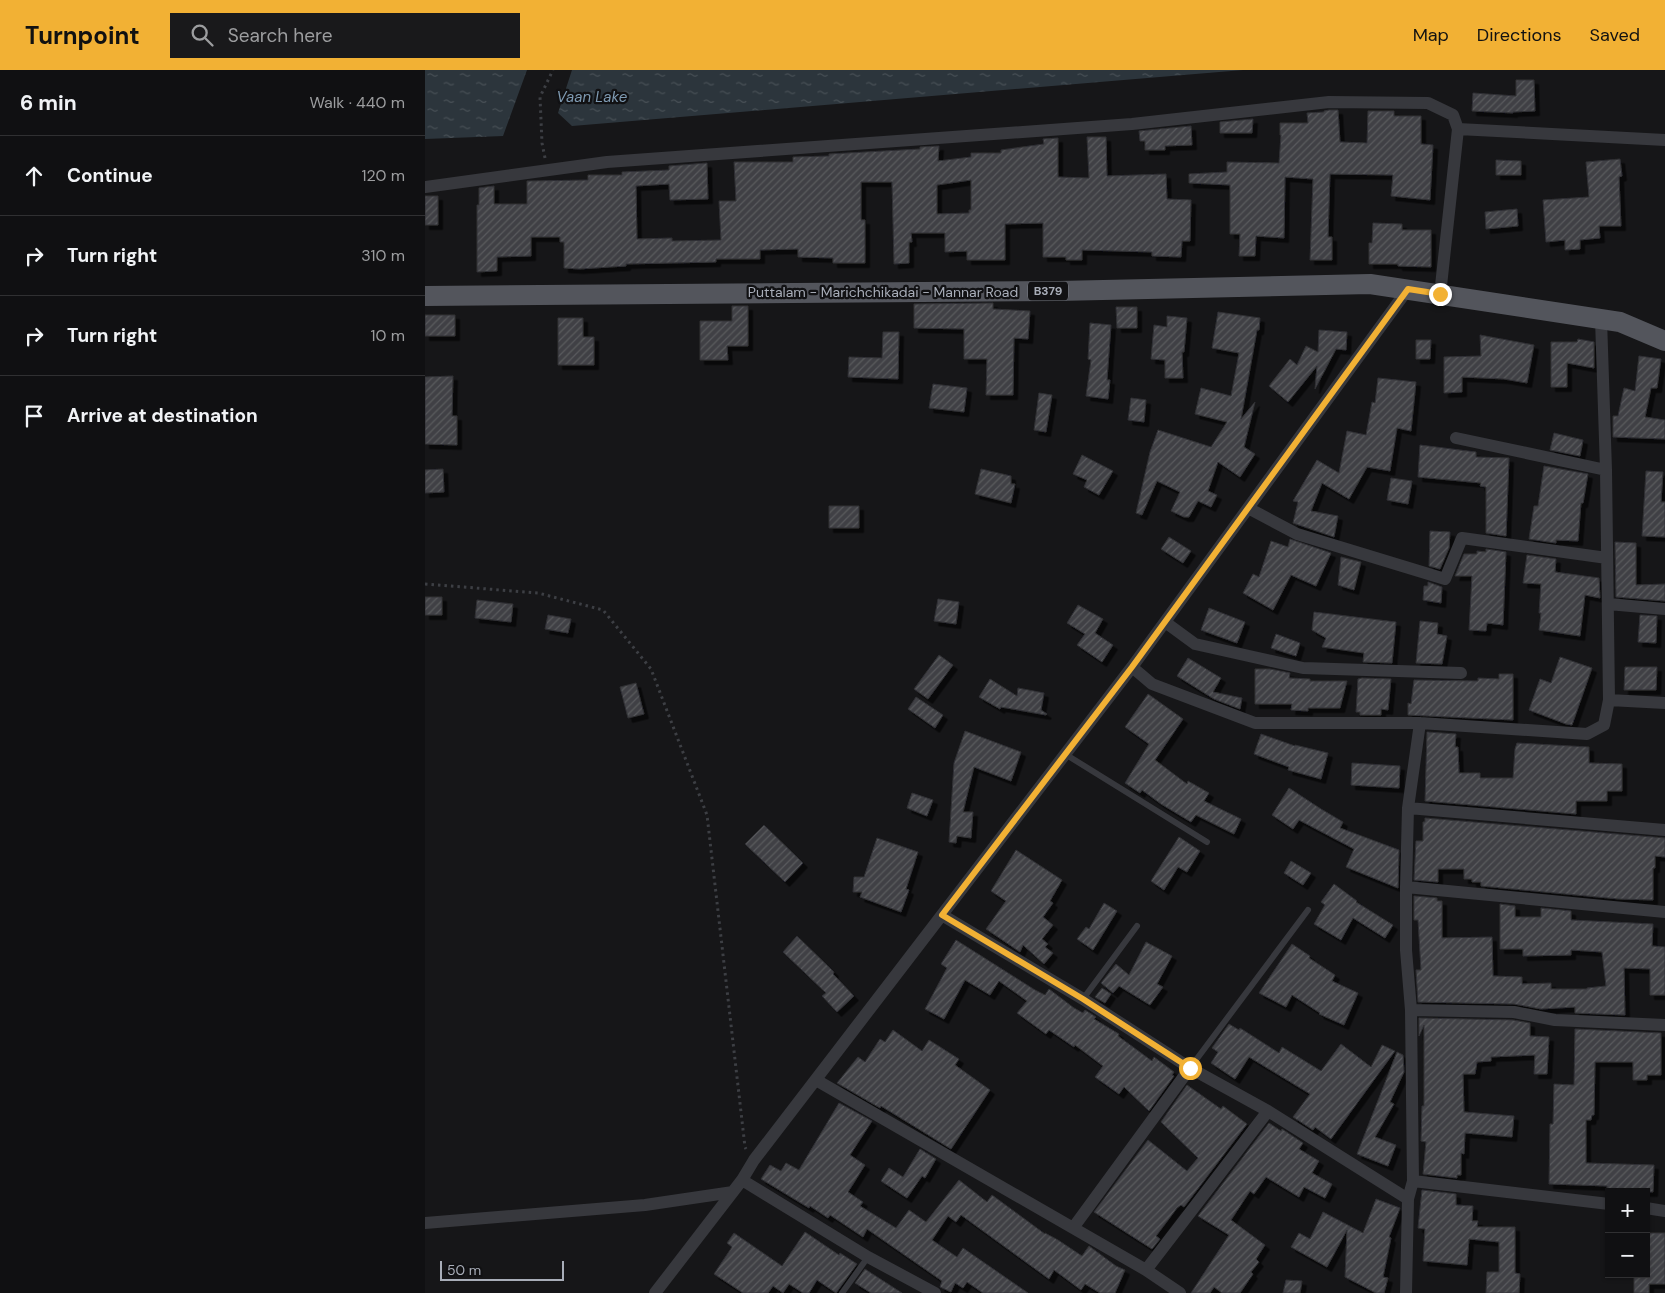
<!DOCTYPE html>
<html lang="en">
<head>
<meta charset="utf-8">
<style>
	:root { --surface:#101012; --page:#19191b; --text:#f1f3f6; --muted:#9c9d9f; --line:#303032; --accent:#f2b134 }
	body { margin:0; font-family:"DM Sans",sans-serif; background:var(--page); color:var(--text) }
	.controls { position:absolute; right:15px; bottom:15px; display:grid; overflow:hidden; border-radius:0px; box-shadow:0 1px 4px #0004 }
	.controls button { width:45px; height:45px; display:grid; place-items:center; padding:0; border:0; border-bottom:1px solid var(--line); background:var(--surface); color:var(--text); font:25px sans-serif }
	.scale { position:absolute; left:15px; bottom:12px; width:124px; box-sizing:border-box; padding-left:5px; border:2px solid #a8adb8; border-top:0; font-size:14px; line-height:18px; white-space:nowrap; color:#a8adb8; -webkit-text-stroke:4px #111113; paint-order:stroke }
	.stop { position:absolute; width:15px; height:15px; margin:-11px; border:4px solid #f2b134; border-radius:50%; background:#fff }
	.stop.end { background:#f2b134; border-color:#fff; box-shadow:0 1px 5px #0008 }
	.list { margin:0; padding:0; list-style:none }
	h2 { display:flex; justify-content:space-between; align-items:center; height:65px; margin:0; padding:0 20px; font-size:21px }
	h2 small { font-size:16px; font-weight:400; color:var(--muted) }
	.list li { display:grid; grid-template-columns:32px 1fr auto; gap:15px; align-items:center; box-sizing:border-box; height:80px; padding:0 20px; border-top:1px solid var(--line) }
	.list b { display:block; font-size:19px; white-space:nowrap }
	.list em { font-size:16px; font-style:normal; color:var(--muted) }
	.icon { flex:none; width:28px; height:28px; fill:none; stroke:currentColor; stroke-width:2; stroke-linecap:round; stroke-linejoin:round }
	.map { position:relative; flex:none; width:1240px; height:1223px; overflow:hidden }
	header { display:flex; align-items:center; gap:30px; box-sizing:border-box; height:70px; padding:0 25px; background:var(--accent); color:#111 }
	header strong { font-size:24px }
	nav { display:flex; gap:28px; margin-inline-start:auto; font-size:18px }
	.search { width:350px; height:45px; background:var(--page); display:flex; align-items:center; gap:12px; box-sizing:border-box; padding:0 18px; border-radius:0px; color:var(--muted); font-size:19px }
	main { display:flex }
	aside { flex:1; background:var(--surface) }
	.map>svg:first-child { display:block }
	.water { fill:url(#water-ripples) }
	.building { fill:url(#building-hatch); stroke:#303034; fill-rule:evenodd; filter:url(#shadow) }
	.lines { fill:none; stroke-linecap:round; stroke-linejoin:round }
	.path { stroke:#3d3f44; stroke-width:3; stroke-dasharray:2.5 4; stroke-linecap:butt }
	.lane { stroke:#37383d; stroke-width:6 }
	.street { stroke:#37383d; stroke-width:12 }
	.primary { stroke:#53555c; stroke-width:20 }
	.route { stroke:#f2b134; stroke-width:6 }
	.labels { text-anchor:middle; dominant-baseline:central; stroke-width:4.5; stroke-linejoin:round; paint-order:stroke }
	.shield { fill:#111113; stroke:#7b7e86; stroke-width:1 }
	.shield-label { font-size:12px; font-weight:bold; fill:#a8adb8 }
	.street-label { font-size:14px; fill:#a8adb8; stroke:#111113 }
	.water-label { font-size:15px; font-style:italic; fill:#7f9bb3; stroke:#111113 }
</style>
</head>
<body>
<header>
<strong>Turnpoint</strong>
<div class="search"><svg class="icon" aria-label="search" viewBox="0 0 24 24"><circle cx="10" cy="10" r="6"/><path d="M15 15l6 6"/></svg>Search here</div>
<nav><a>Map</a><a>Directions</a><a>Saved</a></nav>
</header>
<main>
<aside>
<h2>6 min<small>Walk · 440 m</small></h2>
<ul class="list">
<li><svg class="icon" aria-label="ahead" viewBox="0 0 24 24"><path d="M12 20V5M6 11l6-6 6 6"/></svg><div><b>Continue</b></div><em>120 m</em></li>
<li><svg class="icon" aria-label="right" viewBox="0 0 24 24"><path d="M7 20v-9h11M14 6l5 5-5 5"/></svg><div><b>Turn right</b></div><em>310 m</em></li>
<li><svg class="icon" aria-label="right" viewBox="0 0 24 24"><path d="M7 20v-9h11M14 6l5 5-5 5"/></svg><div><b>Turn right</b></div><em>10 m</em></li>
<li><svg class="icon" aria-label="arrive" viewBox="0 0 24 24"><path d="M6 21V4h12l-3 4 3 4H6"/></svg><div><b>Arrive at destination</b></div></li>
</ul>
</aside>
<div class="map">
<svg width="1240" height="1223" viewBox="0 0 1240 1223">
	<defs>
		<pattern id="water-ripples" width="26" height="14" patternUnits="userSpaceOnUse" patternTransform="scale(1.25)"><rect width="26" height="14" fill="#2c353c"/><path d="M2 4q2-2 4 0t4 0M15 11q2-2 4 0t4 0" fill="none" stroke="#485056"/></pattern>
		<pattern id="building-hatch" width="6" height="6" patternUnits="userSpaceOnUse" patternTransform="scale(1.25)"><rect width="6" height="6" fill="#404145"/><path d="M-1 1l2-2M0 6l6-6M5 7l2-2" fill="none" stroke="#595a5e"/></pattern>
		<filter id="shadow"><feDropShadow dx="4.5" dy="4.5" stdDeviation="0" flood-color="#0009"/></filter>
	</defs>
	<rect width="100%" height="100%" fill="#161618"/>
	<path class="water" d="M0,0H102L78,66L0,69Z
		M147,0H818L147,56L133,43Z"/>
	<path class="building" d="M1091,10H1109L1110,41L1088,42V43L1047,41L1048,23L1091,26Z
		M904,40H913L915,72L942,73L943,41H969V46H996V74L1008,75L1005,130L966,126L968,105L905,104L903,167H907V190H885L888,109L860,107L859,168L831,166L830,186H814L815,164H805V115L764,113V104L802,102V92L854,93L856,65H855V53H883L882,43L899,42V41Z
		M828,49L827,63H795V52Z
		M766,56L767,75L740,76V80H720V71H715L714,61Z
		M662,67H681L682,106L741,104L742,129L766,130L765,171H757L756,187L727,186V182L657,180V190H641V187H618V153L580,154V190H542V181L520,182V163H486L487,172H484V193L469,194L467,112H436V150H440V193H408V188L373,187V179L335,180V189H291V192L201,194V196L154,199L139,198V172H135V167H106V186L72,187V201L52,202V135H54V118L69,116V134H102V111L163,110V105H197V102L244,100V96L282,93L283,129L245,130L244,114L211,116L212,169L247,168V171L296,170L294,131H311L309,92H368V87L404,86V84L495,79V77L514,76L513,91L546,87V83H576V80L619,74L618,69L633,68V107L664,108ZM546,110V140H544V143L512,144V115Z
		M1195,89L1197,106L1194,107L1196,156H1174L1175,168L1155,170V179L1140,180V170L1121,172L1118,130L1164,127L1161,92Z
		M1071,90L1096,91V105H1071Z
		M0,126H13V155H0Z
		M1092,139L1093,156L1061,159L1060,142Z
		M948,153L977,154V160H1006V197L973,196V194H944V173H947Z
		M568,233V239L605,241L603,269L589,268L588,325H561L562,289H539V259L489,258V234Z
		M307,236H323V276H302L303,290H275V251H307Z
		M691,237H712V258H692Z
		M793,242L835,248L834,260H832L816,349L830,332L819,377L830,384L815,407L793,392L783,421L792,425L786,437L773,431L764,447H759L746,441L755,422L732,411L717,445L711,443L725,382L733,360L786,377L802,352L770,344L776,318L806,326L814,283L787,278Z
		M0,245H30V266H0Z
		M742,246L762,248L759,282H757L758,308H740V290L726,289L729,255L742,257Z
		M133,248H158V267H169V295H133Z
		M665,253L686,255L682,310H685L683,329L661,326L666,290L663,289Z
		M894,260L922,262L921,280L911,279L890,319L892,296L863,332L844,316L865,289L872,295L881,276L893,282Z
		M458,262H474L473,309L423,307L424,287L457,288Z
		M1055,265L1109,275L1102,313L1079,309L1037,307V322L1019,323V287L1056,286Z
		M1153,269L1169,272V298L1142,293V317H1126V272H1152Z
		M991,270H1006L1005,289H991Z
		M1214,286L1236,289L1232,318H1226L1220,347L1240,350V369L1188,367V346H1193L1199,318L1210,321Z
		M28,306L27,346H32V375L0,374V307Z
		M953,308L991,312L986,361L972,358L965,401L942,397L924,429L897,413L886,441L913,446L909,467L868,453L873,432L868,431L892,390L914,403L922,361L941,365L947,332L950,333Z
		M508,314L542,318L539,342L504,338Z
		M614,323L627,325L621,362L609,360Z
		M706,328L721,330L719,352L703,350Z
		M1129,363L1158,370L1155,386L1125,380Z
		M995,375L1051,382V387L1084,388L1081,466L1061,463V417L1055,416L1056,413L993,407Z
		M657,385L688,401L674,425L659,417L662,410L648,404Z
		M1119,396L1163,404L1158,433H1156L1153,471L1131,470V473L1104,469L1109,436H1113Z
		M18,399L19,422L0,423V400Z
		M556,399L586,406V414H590L586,433L550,424Z
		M1221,401L1238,402L1236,432H1240V467L1217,466Z
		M966,408L987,411L983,434L962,430Z
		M404,436H434V458H404Z
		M1005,461L1025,462L1024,478L1015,499L1004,496Z
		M744,467L766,481L758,493L736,479Z
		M865,469L906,483L891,516L866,505L848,540L818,523L828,504L834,507L846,471L863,477Z
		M1190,472L1211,473V515L1240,514V531L1191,527Z
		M1061,479L1081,482L1078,555L1062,553L1061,561L1044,560L1047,506H1030L1039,484H1052V481L1061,482Z
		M1102,485L1131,489L1130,502L1174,508L1175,528L1160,525L1155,566L1114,560L1116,543H1114L1116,514L1098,513Z
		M916,487L936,492L929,520L913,515Z
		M1003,512L1017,517L1016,533L998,530L999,516H1003Z
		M0,527H17V545H0Z
		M513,529L534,532L531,554L509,551Z
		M52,530L88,534L86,552L50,548Z
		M653,535L678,549L670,563L688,575L677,592L652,575L660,564L642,553Z
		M784,538L820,552L812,573L776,560Z
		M889,542L971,552L967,593L938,592L939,583L897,577L901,568L887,560Z
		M123,545L146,549L143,563L120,559Z
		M1215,545L1232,546L1231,573L1213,572Z
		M995,551L1013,553L1012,564L1022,566L1017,594L991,593Z
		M851,564L875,573L871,586L846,578Z
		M514,585L528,595L503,629L489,619Z
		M1135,587L1167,598L1147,655L1141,654L1104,640L1115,609L1126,613Z
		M763,588L796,608L788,622L817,628L815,639L789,629L752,606Z
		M1200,597H1232L1231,620H1199Z
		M830,599H845L865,603L864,608L885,609V611H922L915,638H883V641L866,640L867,634H830Z
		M1074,604H1088V650L983,645V633L986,634L989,610L1053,611V608L1074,609Z
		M937,608L966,609L963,640L956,639V645H935V642H931L933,609Z
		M565,609L592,626L593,618L619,623L616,640L622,644L621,645L576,637L575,639L554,627Z
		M211,613L219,644L203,648L195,617Z
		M723,624L758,649L730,690L762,714L763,711L784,723L779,731L816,749L809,764L771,745L766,752L736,734L717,720L715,723L700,713L724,674L700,657Z
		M491,627L518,645L510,658L483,639Z
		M540,661L596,682L586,711L549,697L538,742H548L546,768L532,766L531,773L524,772L529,693Z
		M1002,662L1031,664L1030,677H1033L1034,703H1055V708H1088L1090,679L1092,673L1164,677V693L1197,694V721H1182V731H1151V744L1000,731Z
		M836,664L870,676V675L903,683L896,709L863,700L864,697L829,684Z
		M927,693L975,696L974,718L926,715Z
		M864,718L896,739L918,752L915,758L974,780L973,818L921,797L929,779L874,750L868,759L847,745Z
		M487,723L508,730L502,746L482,738Z
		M1000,748L1240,768V787L1230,786V798H1228V830L1194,829L1056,816V812H1047V809H1039V799H1013V812L989,810L991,771H998V752H1000Z
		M339,755L378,793L360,812L320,774Z
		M754,767L775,781L762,802L753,797L739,820L726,811Z
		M452,768L493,782L481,819L484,820L476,842L435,827L437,822H428L429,807H439Z
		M591,780L637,810L625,831L628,833L618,847L628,855L617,869L623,874L620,877L628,883L619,894L598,875L595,882L561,859L581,831L566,821Z
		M866,791L886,803L878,815L859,803Z
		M909,814L932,831L931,832L968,855L960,868L928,848L916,870L889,854L900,835L896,832Z
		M989,826L1012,828V831H1017V868L1067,867L1068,906L1097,907V914L1126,913V919H1162V918L1181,916L1177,882L1146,880V885L1098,886V879H1075V834L1090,836V847H1116V838L1146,841V850L1228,854L1227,876L1240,877V925H1225V899L1199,898L1200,945L1150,943V937L1116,939L1089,934L993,932L991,900H996L993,850H989Z
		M679,833L692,841L668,880L652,869L661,857L664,859Z
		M372,866L409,902L408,904L429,926L412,942L397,926L401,923L358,882Z
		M531,870L610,920L620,925L624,919L649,938L658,943L660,940L671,947L669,949L694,964L693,966L727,991L729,987L749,1002L747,1005L749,1006L724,1041L699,1017L694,1024L670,1007L678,996L650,975L649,977L624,960L621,964L592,943L602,931L574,911L565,925L540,910L519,949L500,939L522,898L516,894Z
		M721,872L747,886L732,914L738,917L725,935L694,916L688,923L676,913L691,894L704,905Z
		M867,874L885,886L884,888L910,905L907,911L933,923L919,955L894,944L895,943L867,925L861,937L834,923Z
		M677,918L686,924L680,933L670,927Z
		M994,948L1088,950L1105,953V966L1124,967L1122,1004H1109L1110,985L1066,987V991L1052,992L1050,1004H1038L1039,1042L1089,1046L1087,1067L1040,1063L1039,1084L1036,1083V1105H1032V1108L998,1104L1001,1072L996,1071L997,1036H999V955L994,966Z
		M804,954L814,960L815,958L854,983L857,977L896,1001L916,974L946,997L957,975L970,981L906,1069L890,1057L888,1060L868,1047L885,1024L824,987L810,1009L786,993L793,982L787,978Z
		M1150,959L1236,963V1005H1222V1010H1208V992H1170L1169,1045H1167L1166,1050H1161V1093L1229,1095L1228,1122L1182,1121V1116L1124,1114L1125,1054H1128L1129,1014L1149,1015Z
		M468,960L497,981L504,970L534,989L530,995L565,1020L526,1079L456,1036L455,1038L412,1013L433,987L440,992L455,969L460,972Z
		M972,982L978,985L979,1002L965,1032L969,1034L950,1067L971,1075L963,1096L932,1084Z
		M762,1015L796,1039L798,1036L822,1054L759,1137L756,1135L752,1138L731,1166L735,1169L727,1179L669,1142L723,1070L762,1101L773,1088L736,1052Z
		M414,1033L447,1051L425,1085L440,1095L423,1122L438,1132L435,1136L471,1158L484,1140L501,1152L534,1110L562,1132L567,1125L620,1164V1163L633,1170L657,1186L664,1176L691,1196L700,1200L690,1223H675L660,1214L656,1220L629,1200L624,1209L536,1145L531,1152L523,1146L507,1170L532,1187L538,1178L603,1223H558L542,1212L538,1218L530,1213L526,1222L515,1217L517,1211L442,1159L438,1167L405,1145L403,1148L385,1136L384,1138L336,1109L345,1095L356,1101L361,1093L374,1100Z
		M844,1053L856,1061L857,1059L878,1073L874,1079L894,1091L887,1103L907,1114L900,1128L879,1117L874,1127L841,1107L829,1124L825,1121L806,1150L840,1175L831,1189L834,1192L826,1202L828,1204L815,1223H797L789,1217L785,1223H766L804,1165L773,1146Z
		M495,1079L511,1089L500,1108L497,1106L482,1128L456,1111L464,1098L478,1107Z
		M997,1120L1031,1124V1135L1048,1136L1047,1151H1053L1052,1157H1090V1203L1095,1204L1094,1223H1061L1062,1202H1074V1172L1044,1169L1042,1195L998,1191L1000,1159L993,1158Z
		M951,1129L975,1138L964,1167L966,1168L958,1207L963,1208L959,1223H951L920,1207L922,1160L902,1197L866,1177L874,1163L885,1169L898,1142L938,1163Z
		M380,1162L414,1185L415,1183L432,1194L411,1223L392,1210L384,1223H378L364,1214L358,1223L348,1216L343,1223H318L289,1204L307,1177L302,1173L309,1163L357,1196Z
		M1221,1163H1240V1214H1224V1223H1209V1204H1221Z
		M440,1199L446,1203L477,1223H446L430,1213Z
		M861,1210L877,1211L875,1223H858Z"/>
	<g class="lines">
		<path class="path" d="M120,88L117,73L115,27L128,0
			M0,514L113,523L178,540L226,599L282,745L320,1077L321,1079"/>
		<path class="lane" d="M640,684L782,772
			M658,929L712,856
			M765,998L883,840
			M417,1223L443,1187"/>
		<path class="street" d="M1033,59L1240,70
			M0,117L182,92L707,54L904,32L1003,33L1028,45L1033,59L1015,225
			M1031,368L1181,400
			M823,438L872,464L1020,509L1037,468L1182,488
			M1183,534L1240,539
			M740,552L770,574L878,598L1036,603
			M707,597L727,614L830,653H995L1162,664L1179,655L1184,630L1181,400L1176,249
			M1184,630L1240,633
			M983,738L1240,760
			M981,817L1240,842
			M517,845L658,929L765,998L843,1041L983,1129
			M986,940L1089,942L1130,950L1240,955
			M391,1010L721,1200L755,1223
			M317,1110L443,1187L510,1223
			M988,1111L1184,1134
			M1221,1138L1240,1141
			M0,1153L220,1135L308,1122
			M648,1158L765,998
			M721,1200L843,1041
			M230,1223L317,1110L329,1090L707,597L983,219
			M981,1223L983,1129L988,1111L986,940L981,880V817L983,738L995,653"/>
		<path class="primary" d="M0,226L633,221L945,214L1195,252L1240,271"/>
	</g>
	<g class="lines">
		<path class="route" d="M765,998L658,929L517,845L707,597L983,219L1015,224"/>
	</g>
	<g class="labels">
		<rect class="shield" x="603" y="211.5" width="40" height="19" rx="4"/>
		<g class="shield-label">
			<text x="623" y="221">B379</text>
		</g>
		<g class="street-label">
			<text x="458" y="222">Puttalam - Marichchikadai - Mannar Road</text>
		</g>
		<g class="water-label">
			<text x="167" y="27">Vaan Lake</text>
		</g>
	</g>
</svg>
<div class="controls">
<button>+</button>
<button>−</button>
</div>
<div class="scale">50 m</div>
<div class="stop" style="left:765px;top:998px"></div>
<div class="stop end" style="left:1015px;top:224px"></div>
</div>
</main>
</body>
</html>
